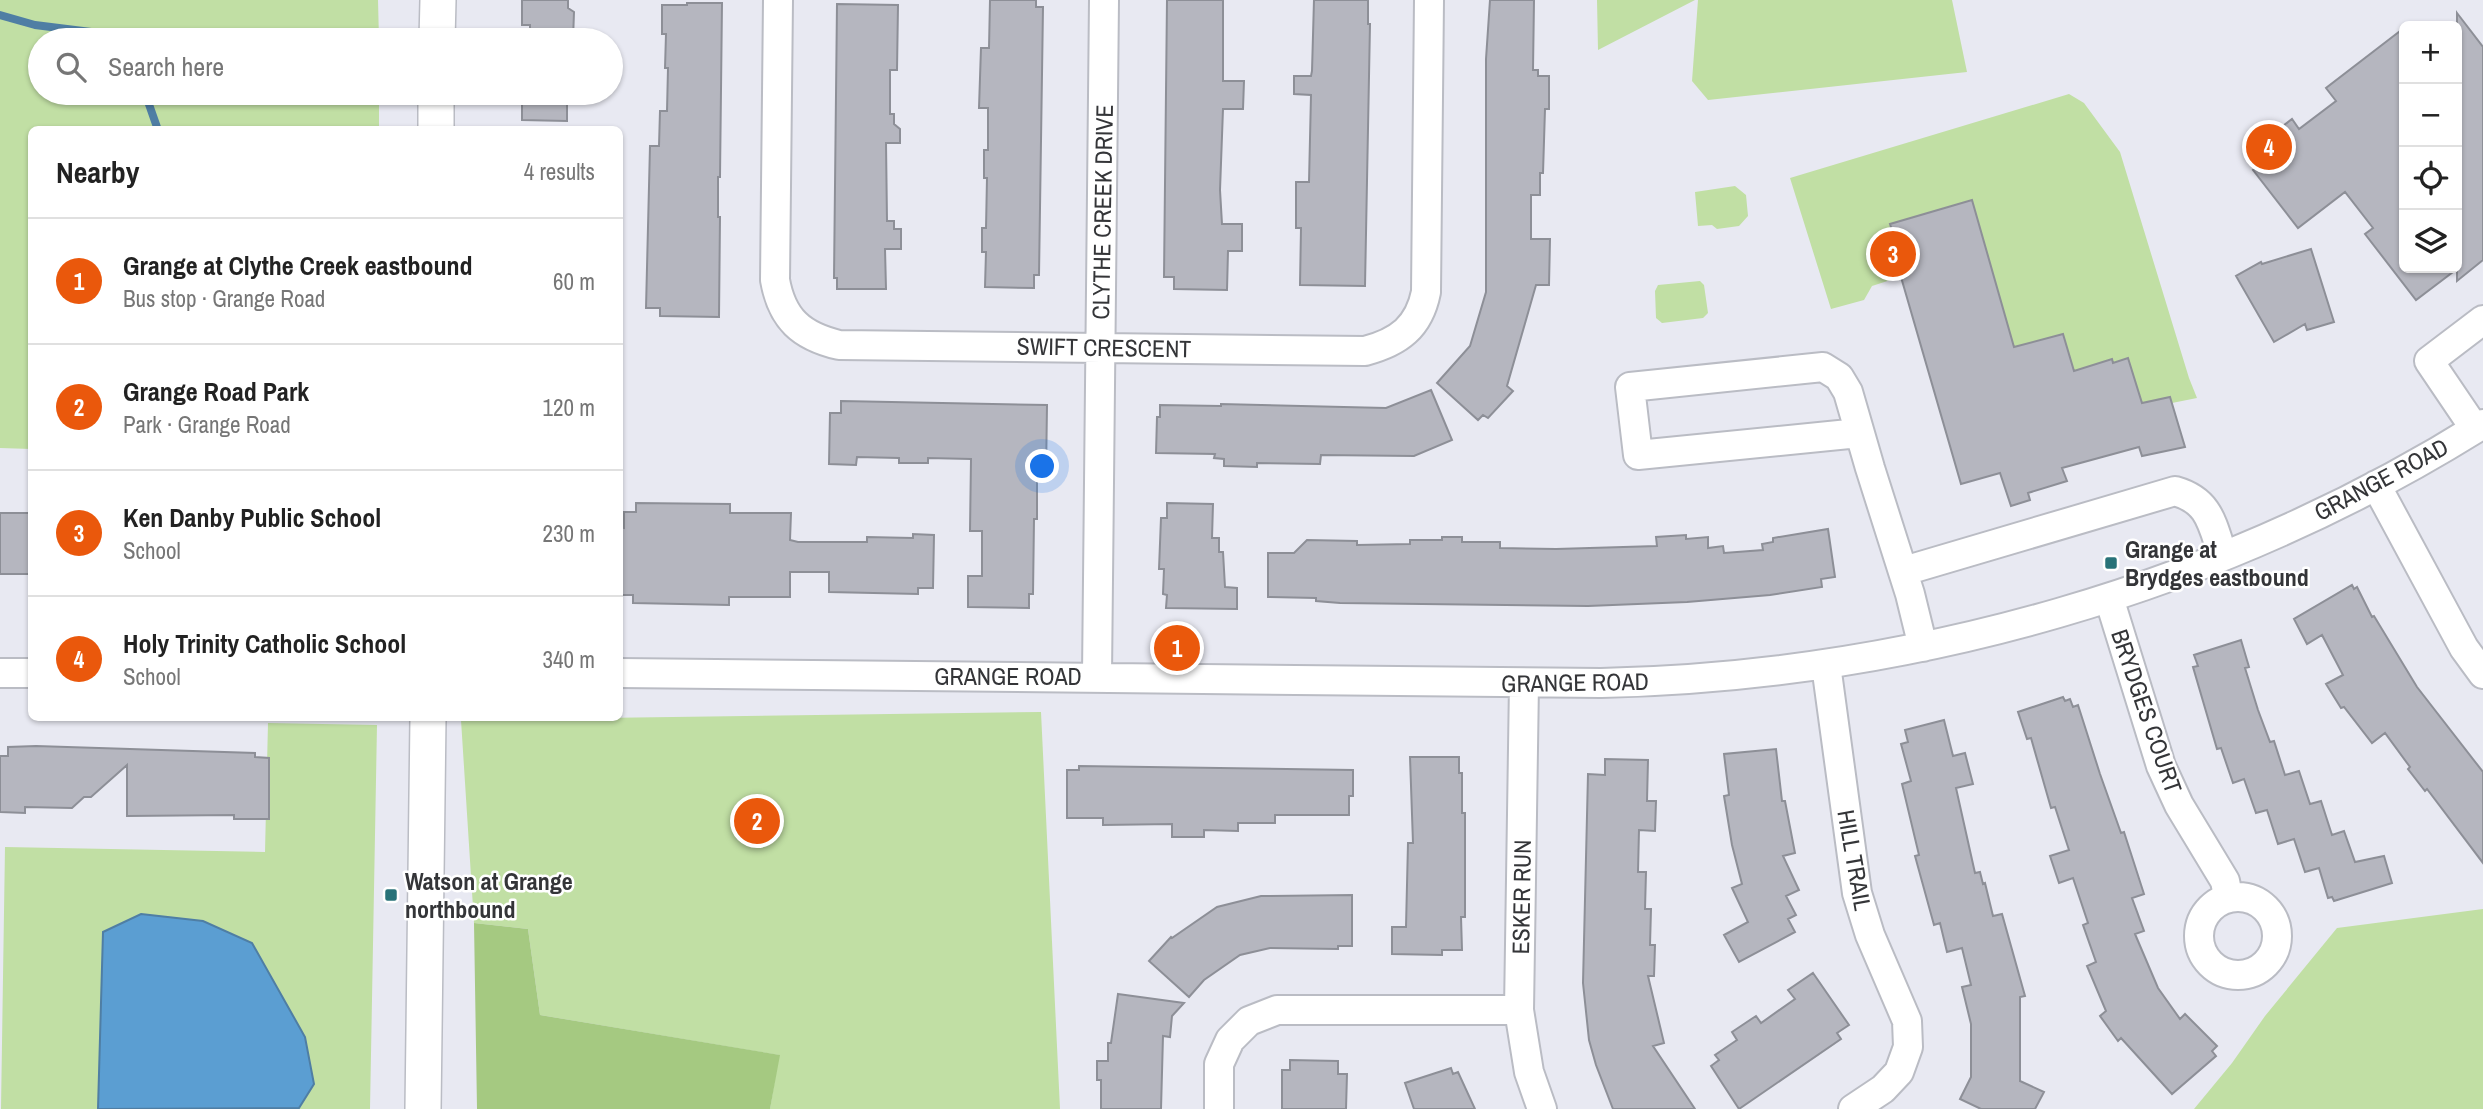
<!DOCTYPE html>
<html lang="en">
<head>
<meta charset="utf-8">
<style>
	:root { --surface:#fff; --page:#f2f2f2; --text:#222; --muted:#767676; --line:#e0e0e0; --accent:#ea580c }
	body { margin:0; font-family:"Archivo Narrow",sans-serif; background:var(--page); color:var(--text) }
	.controls { position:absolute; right:21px; top:21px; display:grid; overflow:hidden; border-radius:10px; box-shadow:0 2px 5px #0004 }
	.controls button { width:63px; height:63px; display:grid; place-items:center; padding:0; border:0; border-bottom:2px solid var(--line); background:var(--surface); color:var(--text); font:35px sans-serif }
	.you { position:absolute; left:1043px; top:467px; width:24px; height:24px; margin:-18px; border:5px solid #fff; border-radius:50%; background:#1a73e8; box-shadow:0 0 0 10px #1a73e833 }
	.badge { display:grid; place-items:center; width:46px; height:46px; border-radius:50%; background:var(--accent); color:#fff; font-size:23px; font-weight:700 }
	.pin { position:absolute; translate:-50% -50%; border:4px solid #fff; box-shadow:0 2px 7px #0006 }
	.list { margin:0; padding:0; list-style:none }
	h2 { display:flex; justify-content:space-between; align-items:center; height:91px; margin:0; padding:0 28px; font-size:30px }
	h2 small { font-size:23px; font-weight:400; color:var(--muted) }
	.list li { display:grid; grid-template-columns:46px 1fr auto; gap:21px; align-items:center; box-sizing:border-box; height:126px; padding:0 28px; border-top:2px solid var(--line) }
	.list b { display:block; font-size:26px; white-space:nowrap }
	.list p { margin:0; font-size:23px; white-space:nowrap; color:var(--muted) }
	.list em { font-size:23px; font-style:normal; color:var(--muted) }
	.icon { flex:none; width:38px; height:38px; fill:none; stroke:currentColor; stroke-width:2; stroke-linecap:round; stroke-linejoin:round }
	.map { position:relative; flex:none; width:2483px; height:1109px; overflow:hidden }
	.search { position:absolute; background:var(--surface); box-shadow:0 2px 5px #0004; left:28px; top:28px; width:595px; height:77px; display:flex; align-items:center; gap:18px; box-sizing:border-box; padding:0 24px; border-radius:38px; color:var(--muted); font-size:26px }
	.panel { position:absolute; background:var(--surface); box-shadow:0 2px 5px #0004; left:28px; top:126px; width:595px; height:595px; border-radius:10px }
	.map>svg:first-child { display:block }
	.green { fill:#c1dfa4 }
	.forest { fill:#a5c981 }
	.water { fill:#5b9ed2; stroke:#4f7ea4; stroke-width:2 }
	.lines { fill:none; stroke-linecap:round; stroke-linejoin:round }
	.stream { stroke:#4f7ea4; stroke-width:8 }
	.building { fill:#b5b6bf; stroke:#8d8f97; stroke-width:2 }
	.minor-casing { stroke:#babcc4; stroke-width:32 }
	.major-casing { stroke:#babcc4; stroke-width:38 }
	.minor { stroke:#fff; stroke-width:28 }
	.major { stroke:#fff; stroke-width:35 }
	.poi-dot { fill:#287278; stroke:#fff; stroke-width:2.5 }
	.labels { text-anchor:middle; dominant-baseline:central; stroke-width:5; stroke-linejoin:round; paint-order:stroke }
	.street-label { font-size:24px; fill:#343538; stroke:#fff }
	.poi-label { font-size:24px; font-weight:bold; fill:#343538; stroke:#fff; text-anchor:start }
</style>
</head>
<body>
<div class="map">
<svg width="2483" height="1109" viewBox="0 0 2483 1109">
	<rect width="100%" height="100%" fill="#e8e9f2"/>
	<path class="green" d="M0,0H378L379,40H40V93H379V129L32,130L31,449L0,448Z
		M1597,0H1695L1598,50Z
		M1698,0H1952L1967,72L1708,100L1692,81Z
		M2069,94L2084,103L2120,152L2189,378L2197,398L2172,403L2169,397L2142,403L2128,358L2113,363L2112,359L2074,371L2063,334L2014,347L1972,200L1891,224L1906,275L1872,286L1864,300L1831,309L1790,178Z
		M1735,186L1746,195L1748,216L1739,226L1717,229L1712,225L1698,226L1695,192Z
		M1700,281L1704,285L1708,313L1703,318L1662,323L1656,318L1655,291L1658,285Z
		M1041,712L1060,1109H770L779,1055L540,1015L528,929L474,923L461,720Z
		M268,723L377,725L370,1109H1L5,847L265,852Z
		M2483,909V1109H2194L2232,1063L2265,1016L2337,928Z"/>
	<path class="forest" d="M474,923L528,929L540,1015L780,1055L770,1109H477Z"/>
	<path class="water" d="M141,914L203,921L252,943L305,1037L314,1084L299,1108L98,1109L103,932Z"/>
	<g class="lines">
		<path class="stream" d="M0,15L35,25L115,35L118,40
			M145,93L158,130"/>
	</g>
	<path class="building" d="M522,0H568V8L574,12L573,40H530V25H522Z
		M990,0H1036V7H1043L1039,275H1034V288L985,287L986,252H982V228H986L987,178H984V150H988V108H979L981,48H989Z
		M1167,0H1223V81H1244L1243,109H1223L1220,190L1222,224H1242V251H1228L1227,290L1174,289V277H1164Z
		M1314,0H1368V24H1370L1365,286L1300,285L1301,228H1296V182H1309L1311,95L1294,94V76H1311L1312,71Z
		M1490,0H1534L1533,70H1538V76H1549V109H1545L1543,173H1540V195H1531V239H1550L1549,285H1536L1507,386L1513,391L1488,418L1483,415L1478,420L1437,383L1470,346L1486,292V59Z
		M687,3H722L720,177H718V217H720L719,317L660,316V308H646L650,146H659L660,111H667L668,68H665L666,34H662V5H687Z
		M837,4L898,5L897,70H890V114H894V124L900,129V143H886L887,221H894V229H901V249H885L886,289H837V278H834Z
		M2457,13L2483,47V260L2457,281V269L2416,300L2365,234L2373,228L2345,192L2298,228L2253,170L2267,160L2257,146L2292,119L2299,129L2336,101L2326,88L2404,28V268H2457Z
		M522,93H567V121L522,120Z
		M1972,200L2014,347L2063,334L2074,371L2112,359L2113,363L2128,358L2142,403L2170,397L2185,447L2142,456L2139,447L2062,468L2067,481L2028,493L2030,500L2011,506L2000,473L1961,484L1901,277L1906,275L1890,224Z
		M2311,249L2334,322L2307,330L2305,324L2274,342L2236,276L2261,262L2262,264Z
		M1431,390L1452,440L1414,456L1321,455L1320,464L1257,463V467L1224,466V459L1214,458L1215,454L1156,453L1157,417H1160V405L1221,406V404L1386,408Z
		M841,401L1047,405L1046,475H1037V519H1034L1033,594H1029V608L968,607V576H982V531H970L971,459L928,458V463H899V458L857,457L856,465L829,464L830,413H841Z
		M636,503L730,504V513H791L790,540L798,542H867V537L913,538V534L934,535L933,588H918V594L829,592V572H790V597H729V605L633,603V595H620V527L624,528V512H636Z
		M1167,503L1213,504L1212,538H1219V552H1223L1225,587L1237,588V609L1166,608L1167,595L1163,594L1164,569H1159L1161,518H1167Z
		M0,513H32V574H0Z
		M1828,529L1835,577L1821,579L1822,587L1770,595L1687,602L1588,606L1340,603L1316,601V598L1268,597V553H1294L1307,540L1357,541V545L1410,544V540H1442V537H1462V542H1500V548L1556,549L1657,546L1656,537L1686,535V539L1708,537V548L1723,546L1724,553L1763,550L1762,544L1773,542V538Z
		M2352,585L2354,589L2357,587L2372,617L2374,616L2417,687L2483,772V863L2427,789L2425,791L2408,769L2410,767L2385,733L2372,743L2344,707L2341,708L2326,684L2343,675L2322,635L2307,644L2294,619Z
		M2241,640L2249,667L2245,668L2258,710L2270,742L2274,741L2285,775L2299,771L2310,804L2321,801L2332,835L2344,831L2355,862L2384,856L2392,883L2334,901L2332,897L2328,898L2319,868L2305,872L2294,839L2278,844L2267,810L2256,813L2244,779L2233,783L2221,748L2217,749L2193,667L2198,666L2194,655Z
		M2063,697L2065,701L2070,699L2073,707L2078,705L2100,774L2121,833L2124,832L2144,894L2132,898L2144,931L2135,934L2158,988L2180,1019L2185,1014L2217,1046L2212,1051L2216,1056L2172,1094L2121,1038L2118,1041L2100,1016L2106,1011L2087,966L2096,962L2083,925L2088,923L2073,878L2059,883L2050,856L2069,850L2055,807L2051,808L2031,738L2027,739L2018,712Z
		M1944,720L1953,756L1965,753L1973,784L1956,788L1975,873L1980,872L1983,884L1985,883L1993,916L2002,914L2025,996L2020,997V1081L2044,1092L2035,1109H1981L1960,1099L1971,1077V1024L1962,987L1971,985L1962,948L1947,952L1940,923L1934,925L1915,856L1919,855L1902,784L1911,781L1901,744L1908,742L1905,730Z
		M36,746L255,753V757L269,758V819H234V815L127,816V765L91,797H84L72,808L25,807V813L0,812V756H8V747Z
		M1776,749L1782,801H1785L1795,853L1783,856L1799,890L1786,896L1796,915L1788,919L1795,932L1739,962L1724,935L1748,922L1732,888L1742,884L1732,845L1724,796L1729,795L1724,754Z
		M1410,757H1459V773H1462V813H1465V917H1461L1462,950H1442V955L1392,954V927H1406L1408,843H1413Z
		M1605,759L1648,760L1647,801H1656L1655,831L1639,830L1638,872H1646L1645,909H1651L1650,945H1655L1654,976H1648L1664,1043L1653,1046L1695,1109H1613L1596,1065L1589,1040L1583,983L1588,774L1605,775Z
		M1079,766L1353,770V796H1349V815H1275V823H1238V831L1204,830V837H1172V824L1103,825V818H1067V770H1079Z
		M1352,895V946H1338V949L1270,948L1240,955L1204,980L1189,997L1149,961L1171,937L1172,938L1217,907L1261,896Z
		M1813,973L1849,1025L1837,1033L1841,1039L1739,1109L1711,1066L1719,1060L1715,1055L1737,1040L1732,1032L1756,1016L1761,1023L1795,999L1788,990Z
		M1118,994L1184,1003L1172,1016L1170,1037L1163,1036L1161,1109H1101V1080H1097V1061H1108V1043H1111Z
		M1290,1060L1338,1061V1074H1347L1346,1109H1282V1070H1290Z
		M1451,1068L1453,1074L1458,1072L1475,1109H1414L1405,1083Z"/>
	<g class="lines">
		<defs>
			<path id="minor" d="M778,0L775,280C782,319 801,336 839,345L1365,351C1399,342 1419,327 1426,292L1429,0
				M2475,429L2429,361L2483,320
				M1859,433L1638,455L1630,387L1823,367L1839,377L1848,392L1870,468L1910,594L1923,647
				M2376,485L2464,648L2483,674
				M1904,571L2175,491C2210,501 2212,524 2223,556
				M2109,598L2161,766L2179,805L2225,881L2228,896
				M1826,665L1857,893L1870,935L1907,1021L1908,1047L1899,1072L1883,1089L1853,1109
				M0,673H32
				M620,673L1601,683C1910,676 2220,589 2483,424
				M1097,676L1104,0
				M1524,683L1519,1010L1529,1072L1542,1109
				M2199 936a39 39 0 1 1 78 0a39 39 0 1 1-78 0Z
				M1219,1109V1064L1230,1040L1249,1021L1277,1010H1519"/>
			<path id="major" d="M437,40L438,0
				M436,130V93
				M423,1109L428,718"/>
		</defs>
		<use href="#minor" class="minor-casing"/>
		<use href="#major" class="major-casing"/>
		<use href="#minor" class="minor"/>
		<use href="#major" class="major"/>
	</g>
	<g class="poi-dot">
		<rect x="2104" y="556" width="14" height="14" rx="3.5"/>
		<rect x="384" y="888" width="14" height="14" rx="3.5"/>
	</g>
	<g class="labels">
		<g class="street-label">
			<text transform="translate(1102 212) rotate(-89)">CLYTHE CREEK DRIVE</text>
			<text transform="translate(1104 347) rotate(1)">SWIFT CRESCENT</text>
			<text transform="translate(2381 479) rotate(-28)">GRANGE ROAD</text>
			<text x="1008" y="676">GRANGE ROAD</text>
			<text transform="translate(1575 682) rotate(-1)">GRANGE ROAD</text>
			<text transform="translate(2147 711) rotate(71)">BRYDGES COURT</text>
			<text transform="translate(1855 860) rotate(80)">HILL TRAIL</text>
			<text transform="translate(1521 897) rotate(-89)">ESKER RUN</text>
		</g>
		<g class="poi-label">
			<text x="2125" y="549">Grange at<tspan x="2125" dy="28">Brydges eastbound</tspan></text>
			<text x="405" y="881">Watson at Grange<tspan x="405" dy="28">northbound</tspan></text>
		</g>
	</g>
</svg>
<div class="controls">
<button>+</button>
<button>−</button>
<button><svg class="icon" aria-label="locate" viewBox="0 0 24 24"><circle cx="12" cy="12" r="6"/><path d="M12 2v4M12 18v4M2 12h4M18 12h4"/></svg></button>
<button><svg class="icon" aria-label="layers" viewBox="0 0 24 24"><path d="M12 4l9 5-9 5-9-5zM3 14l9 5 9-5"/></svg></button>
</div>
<div class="you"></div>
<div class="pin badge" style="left:1177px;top:648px">1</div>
<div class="pin badge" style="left:757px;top:821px">2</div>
<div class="pin badge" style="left:1893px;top:254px">3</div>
<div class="pin badge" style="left:2269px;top:147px">4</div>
<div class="search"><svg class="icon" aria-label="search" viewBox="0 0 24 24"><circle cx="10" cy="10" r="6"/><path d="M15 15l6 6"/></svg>Search here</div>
<section class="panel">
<h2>Nearby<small>4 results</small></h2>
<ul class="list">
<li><span class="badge">1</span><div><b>Grange at Clythe Creek eastbound</b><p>Bus stop · Grange Road</p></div><em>60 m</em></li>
<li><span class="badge">2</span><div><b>Grange Road Park</b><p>Park · Grange Road</p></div><em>120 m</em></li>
<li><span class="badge">3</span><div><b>Ken Danby Public School</b><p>School</p></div><em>230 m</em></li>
<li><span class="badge">4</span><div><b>Holy Trinity Catholic School</b><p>School</p></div><em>340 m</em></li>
</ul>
</section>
</div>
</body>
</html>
